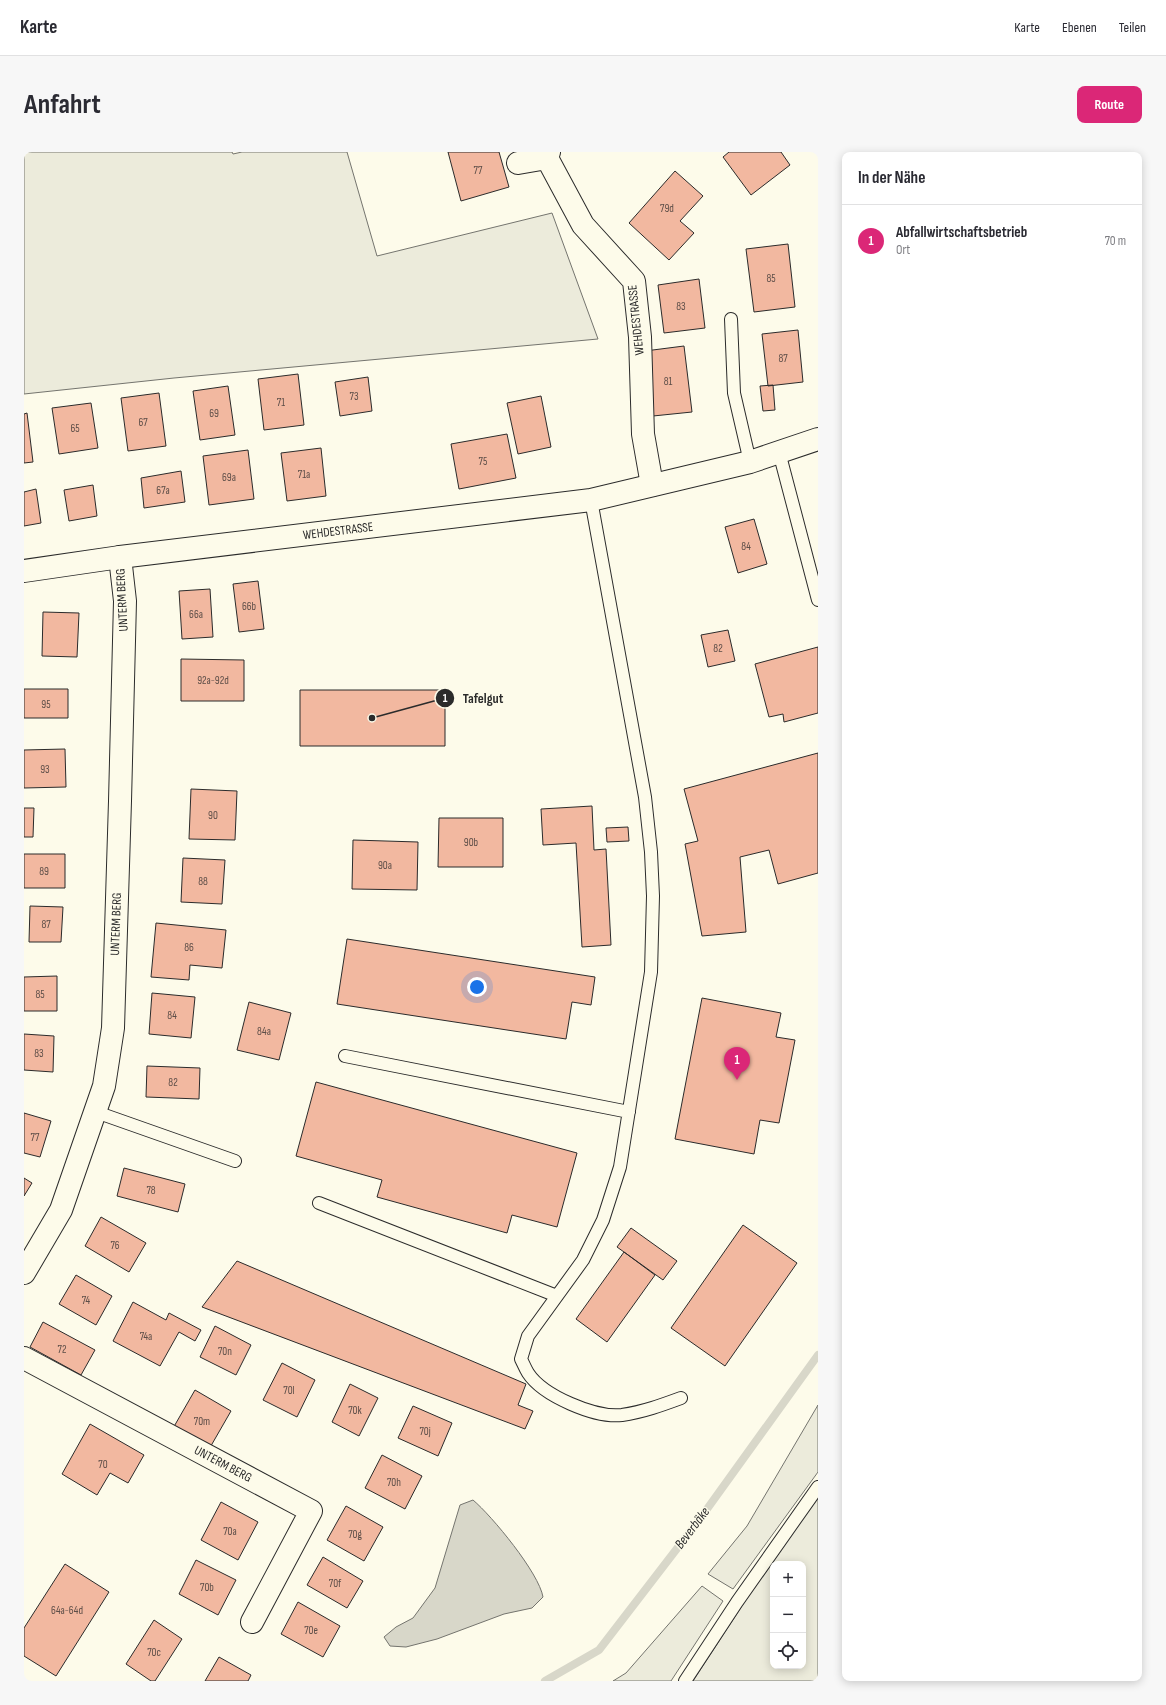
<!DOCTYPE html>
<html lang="de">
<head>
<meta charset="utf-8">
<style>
	:root { --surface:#fff; --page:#f7f7f7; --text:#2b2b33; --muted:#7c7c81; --line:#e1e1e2; --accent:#db2777 }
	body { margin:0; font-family:"Sofia Sans Condensed",sans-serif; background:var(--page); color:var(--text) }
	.controls { position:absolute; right:12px; bottom:12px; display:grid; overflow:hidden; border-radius:8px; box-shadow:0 2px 10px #0003 }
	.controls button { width:36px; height:36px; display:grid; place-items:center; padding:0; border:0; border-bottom:1px solid var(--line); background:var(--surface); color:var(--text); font:20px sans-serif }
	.you { position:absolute; left:453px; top:835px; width:14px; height:14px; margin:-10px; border:3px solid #fff; border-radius:50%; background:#1a73e8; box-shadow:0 0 0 6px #1a73e833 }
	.badge { display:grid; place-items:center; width:26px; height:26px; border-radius:50%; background:var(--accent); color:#fff; font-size:13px; font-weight:700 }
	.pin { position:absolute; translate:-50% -33px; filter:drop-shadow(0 1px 2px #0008) }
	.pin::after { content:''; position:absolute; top:21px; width:14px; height:12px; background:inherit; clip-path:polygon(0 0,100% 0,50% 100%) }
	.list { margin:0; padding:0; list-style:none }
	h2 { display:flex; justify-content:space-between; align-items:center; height:52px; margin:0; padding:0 16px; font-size:17px }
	h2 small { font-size:13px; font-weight:400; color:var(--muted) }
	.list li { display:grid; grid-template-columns:26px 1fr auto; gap:12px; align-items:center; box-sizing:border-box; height:72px; padding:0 16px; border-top:1px solid var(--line) }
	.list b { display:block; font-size:15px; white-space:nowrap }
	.list p { margin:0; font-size:13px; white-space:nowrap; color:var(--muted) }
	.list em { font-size:13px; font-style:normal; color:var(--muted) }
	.icon { flex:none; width:22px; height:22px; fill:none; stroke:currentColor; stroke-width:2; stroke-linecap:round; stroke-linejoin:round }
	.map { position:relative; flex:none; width:794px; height:1529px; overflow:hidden; border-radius:8px }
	header { display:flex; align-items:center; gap:24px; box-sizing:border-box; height:56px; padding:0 20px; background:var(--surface); border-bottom:1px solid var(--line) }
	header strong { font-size:19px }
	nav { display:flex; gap:22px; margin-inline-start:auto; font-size:14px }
	.intro { display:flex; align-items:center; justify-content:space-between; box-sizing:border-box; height:96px; padding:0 24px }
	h1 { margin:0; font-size:28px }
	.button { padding:10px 18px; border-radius:8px; background:var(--accent); color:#fff; font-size:14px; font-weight:700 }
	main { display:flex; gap:24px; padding:0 24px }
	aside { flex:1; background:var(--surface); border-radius:8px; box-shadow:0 2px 10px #0003 }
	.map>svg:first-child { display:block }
	.green { fill:#ecebdb; stroke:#74746e; fill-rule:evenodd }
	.water { fill:#d8d7c9; stroke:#74746e }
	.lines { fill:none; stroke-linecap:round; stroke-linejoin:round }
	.stream { stroke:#d8d7c9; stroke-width:8 }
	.building { fill:#f2b8a0; stroke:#2b2b2b }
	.service-casing { stroke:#2b2b2b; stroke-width:14 }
	.minor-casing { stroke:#2b2b2b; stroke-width:24 }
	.tertiary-casing { stroke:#2b2b2b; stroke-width:24 }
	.service { stroke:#fdfbea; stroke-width:12 }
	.minor { stroke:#fdfbea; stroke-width:22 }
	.tertiary { stroke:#fdfbea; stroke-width:22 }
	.labels { text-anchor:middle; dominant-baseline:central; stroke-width:3; stroke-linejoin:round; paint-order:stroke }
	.number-label { font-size:11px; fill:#5d4e48 }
	.street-label { font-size:13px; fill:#2b2b2b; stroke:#fdfbea }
	.water-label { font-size:14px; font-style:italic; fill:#2b2b2b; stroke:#fdfbea }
	.leader { fill:none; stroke:#2b2b2b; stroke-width:1.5 }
	.callout-dot { fill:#2b2b2b; stroke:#fdfbea; stroke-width:1.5 }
	.mark-label { font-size:12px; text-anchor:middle; font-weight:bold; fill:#fff }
	.callout-label { font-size:14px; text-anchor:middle; font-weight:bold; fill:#2b2b2b; stroke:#fdfbea; stroke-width:3; stroke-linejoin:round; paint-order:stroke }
</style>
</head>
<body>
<header>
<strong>Karte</strong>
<nav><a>Karte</a><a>Ebenen</a><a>Teilen</a></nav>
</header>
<div class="intro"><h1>Anfahrt</h1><a class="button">Route</a></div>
<main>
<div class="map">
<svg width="794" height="1529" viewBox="0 0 794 1529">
	<rect width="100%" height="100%" fill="#fdfbea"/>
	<path class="green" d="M0,0H208L209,2L218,0H323L353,104L528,61L574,187L150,226L0,242Z
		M794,1253V1320L709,1437L684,1422L723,1374Z
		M794,1346V1529H669L744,1414ZM749,1412H779V1514H749Z
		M678,1434L699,1449L647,1529H589L602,1521Z"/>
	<path class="water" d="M449,1348C468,1364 515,1421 519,1445L508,1456L480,1462L413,1487L382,1495L366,1494L360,1485L372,1475L389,1466L411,1436L436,1353Z"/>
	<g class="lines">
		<path class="stream" d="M521,1529L575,1498L678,1364L794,1203"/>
	</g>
	<path class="building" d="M424,0H475L485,35L437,49Z
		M705,0H757L766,13L727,43L699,5Z
		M651,19L679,44L656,69L670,81L645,108L605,71Z
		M764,92L771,155L730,160L722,97Z
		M675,127L681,176L640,181L634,133Z
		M774,178L779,230L744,234L738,182Z
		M660,194L668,260L629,264L621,199Z
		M274,222L280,273L240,278L234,227Z
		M344,225L348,259L316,264L311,230Z
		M749,233L751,258L739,259L736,234Z
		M204,234L211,283L176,288L169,239Z
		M135,241L142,294L104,299L97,246Z
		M517,244L527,295L494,302L483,251Z
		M67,251L74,296L35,302L28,256Z
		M3,261L9,310L0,311V262Z
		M483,282L492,326L435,337L427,292Z
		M297,296L302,344L263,349L257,301Z
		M224,298L230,347L185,353L179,304Z
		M157,319L161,350L120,356L117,326Z
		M69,333L73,364L45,369L40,338Z
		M12,337L17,371L0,374V340Z
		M730,367L743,412L714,421L701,375Z
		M234,429L240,477L215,480L209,432Z
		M186,437L189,485L158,487L155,439Z
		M19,460L55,461L53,505L18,504Z
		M704,478L711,509L684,515L677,483Z
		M794,495V561L760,570L759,562L745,565L731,512Z
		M157,507L220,508V549H157Z
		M0,537H44V566H0Z
		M276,538H421V594H276Z
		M41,597L42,635L0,636V598Z
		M794,601V721L754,732L745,698L716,705L722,780L678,784L661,692L674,689L660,637Z
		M167,637L213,639L211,688L165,687Z
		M568,654L570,698L582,697L587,793L558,795L552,691L519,693L517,657Z
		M0,656H10L9,685H0Z
		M415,666H479V715H414Z
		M604,675L605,689L583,690L582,676Z
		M329,688L394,690L393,738L328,737Z
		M0,702H41V736H0Z
		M159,706L201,708L198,752L157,750Z
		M6,754L39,755L37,790H5Z
		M132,771L202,778L198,816L166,813L165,828L127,825Z
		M323,787L571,825L567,853L548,850L542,887L313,852Z
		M33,824V859H0V825Z
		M128,841L171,845L167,886L125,882Z
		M678,846L757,861L752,885L771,888L755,971L736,968L730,1002L651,987Z
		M225,850L267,861L255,908L213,898Z
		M0,882L30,884L29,920L0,918Z
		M123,914L176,916L175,947L122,945Z
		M292,930L553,1001L533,1075L488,1063L483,1081L353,1045L358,1028L272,1004Z
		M0,961L27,969L16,1005L0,1001Z
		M100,1016L161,1032L154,1060L93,1044Z
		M0,1026L8,1031L0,1044Z
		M77,1065L122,1091L105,1120L61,1094Z
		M719,1073L773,1111L701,1214L647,1176Z
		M607,1076L653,1109L639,1128L593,1095Z
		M600,1100L631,1123L583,1190L552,1167Z
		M213,1109L502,1232L494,1253L509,1259L501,1277L178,1155Z
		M52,1123L88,1144L72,1173L35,1152Z
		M109,1150L142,1168L145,1161L177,1178L171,1189L155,1180L136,1214L89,1189Z
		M19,1170L71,1198L57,1223L6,1195Z
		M191,1174L227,1193L212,1223L176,1205Z
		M258,1211L291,1228L273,1265L239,1248Z
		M326,1232L354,1246L335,1284L308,1270Z
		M171,1238L207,1259L184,1299L148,1278Z
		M389,1254L428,1271L414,1304L374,1286Z
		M66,1272L120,1303L104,1331L86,1321L73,1343L38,1322Z
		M358,1303L398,1324L381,1357L341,1336Z
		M197,1350L234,1370L214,1408L177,1388Z
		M322,1354L359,1375L340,1409L303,1388Z
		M299,1405L339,1429L323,1456L283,1433Z
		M172,1408L212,1428L194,1463L155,1442Z
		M41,1412L85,1440L32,1524L0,1504V1476Z
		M274,1450L316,1474L299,1505L257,1482Z
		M130,1468L158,1487L131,1529H127L102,1512Z
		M195,1505L227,1523L224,1529H181Z"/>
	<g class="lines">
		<defs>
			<path id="service" d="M707,167L710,241L726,310
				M755,300L794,448
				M567,348L621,645L627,700L629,744L627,820L596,1015L579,1068L559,1108L504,1184L497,1207C499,1211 501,1216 504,1221C519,1244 571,1266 598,1263C619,1260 638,1253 657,1246
				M321,904L605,960
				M72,960L211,1009
				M295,1051L533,1144
				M661,1529L713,1450L794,1335"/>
			<path id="minor" d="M525,0L523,6L559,73L610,129L616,185L619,282L628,333
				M494,11L523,6
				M0,1121L37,1058L80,934L89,876L96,649L101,449L96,405
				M0,1206L287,1359L228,1470"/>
			<path id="tertiary" d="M0,419L96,405L567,348L726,310L794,287"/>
		</defs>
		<use href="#service" class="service-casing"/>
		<use href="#minor" class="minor-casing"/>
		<use href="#tertiary" class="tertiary-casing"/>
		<use href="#service" class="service"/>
		<use href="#minor" class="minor"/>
		<use href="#tertiary" class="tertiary"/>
	</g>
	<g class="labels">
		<g class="number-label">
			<text x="454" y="18">77</text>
			<text x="643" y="56">79d</text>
			<text x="747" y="126">85</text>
			<text x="657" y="154">83</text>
			<text x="759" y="206">87</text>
			<text x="644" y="229">81</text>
			<text x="330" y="244">73</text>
			<text x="257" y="250">71</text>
			<text x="190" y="261">69</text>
			<text x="119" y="270">67</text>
			<text x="51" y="276">65</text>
			<text x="459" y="309">75</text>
			<text x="280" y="322">71a</text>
			<text x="205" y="325">69a</text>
			<text x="139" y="338">67a</text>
			<text x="722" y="394">84</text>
			<text x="225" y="454">66b</text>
			<text x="172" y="462">66a</text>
			<text x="694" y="496">82</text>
			<text x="189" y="528">92a-92d</text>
			<text x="22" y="552">95</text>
			<text x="21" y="617">93</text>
			<text x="189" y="663">90</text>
			<text x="447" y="690">90b</text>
			<text x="361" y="713">90a</text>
			<text x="20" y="719">89</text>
			<text x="179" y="729">88</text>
			<text x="22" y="772">87</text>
			<text x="165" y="795">86</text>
			<text x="16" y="842">85</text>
			<text x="148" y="863">84</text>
			<text x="240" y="879">84a</text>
			<text x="15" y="901">83</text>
			<text x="149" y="930">82</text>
			<text x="11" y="985">77</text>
			<text x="127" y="1038">78</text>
			<text x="91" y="1093">76</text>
			<text x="62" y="1148">74</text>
			<text x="122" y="1184">74a</text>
			<text x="38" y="1197">72</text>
			<text x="201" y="1199">70n</text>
			<text x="265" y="1238">70l</text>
			<text x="331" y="1258">70k</text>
			<text x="178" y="1269">70m</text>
			<text x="401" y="1279">70j</text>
			<text x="79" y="1312">70</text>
			<text x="370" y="1330">70h</text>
			<text x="206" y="1379">70a</text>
			<text x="331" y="1382">70g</text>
			<text x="311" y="1431">70f</text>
			<text x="183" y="1435">70b</text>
			<text x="43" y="1458">64a-64d</text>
			<text x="287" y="1478">70e</text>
			<text x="130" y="1500">70c</text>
		</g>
		<g class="street-label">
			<text transform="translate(612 168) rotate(-96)">WEHDESTRASSE</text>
			<text transform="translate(314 379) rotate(-7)">WEHDESTRASSE</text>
			<text transform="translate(98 448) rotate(-93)">UNTERM BERG</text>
			<text transform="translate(92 772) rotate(-88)">UNTERM BERG</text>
			<text transform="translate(199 1312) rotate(28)">UNTERM BERG</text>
		</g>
		<g class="water-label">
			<text transform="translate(668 1376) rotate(-53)">Beverbäke</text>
		</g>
	</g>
	<path class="leader" d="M348 566L421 546"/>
	<g class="callout-dot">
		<circle cx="348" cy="566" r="4"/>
		<circle cx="421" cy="546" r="10"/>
	</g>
	<g class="mark-label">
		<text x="421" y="550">1</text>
	</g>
	<g class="callout-label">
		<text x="459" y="551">Tafelgut</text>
	</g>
</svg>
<div class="controls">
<button>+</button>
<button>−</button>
<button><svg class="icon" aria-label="locate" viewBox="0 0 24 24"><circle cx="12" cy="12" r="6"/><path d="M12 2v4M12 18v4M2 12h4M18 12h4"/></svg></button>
</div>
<div class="you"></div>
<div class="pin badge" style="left:713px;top:928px">1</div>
</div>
<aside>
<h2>In der Nähe<small></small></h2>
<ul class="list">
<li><span class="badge">1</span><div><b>Abfallwirtschaftsbetrieb</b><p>Ort</p></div><em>70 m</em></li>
</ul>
</aside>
</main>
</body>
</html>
